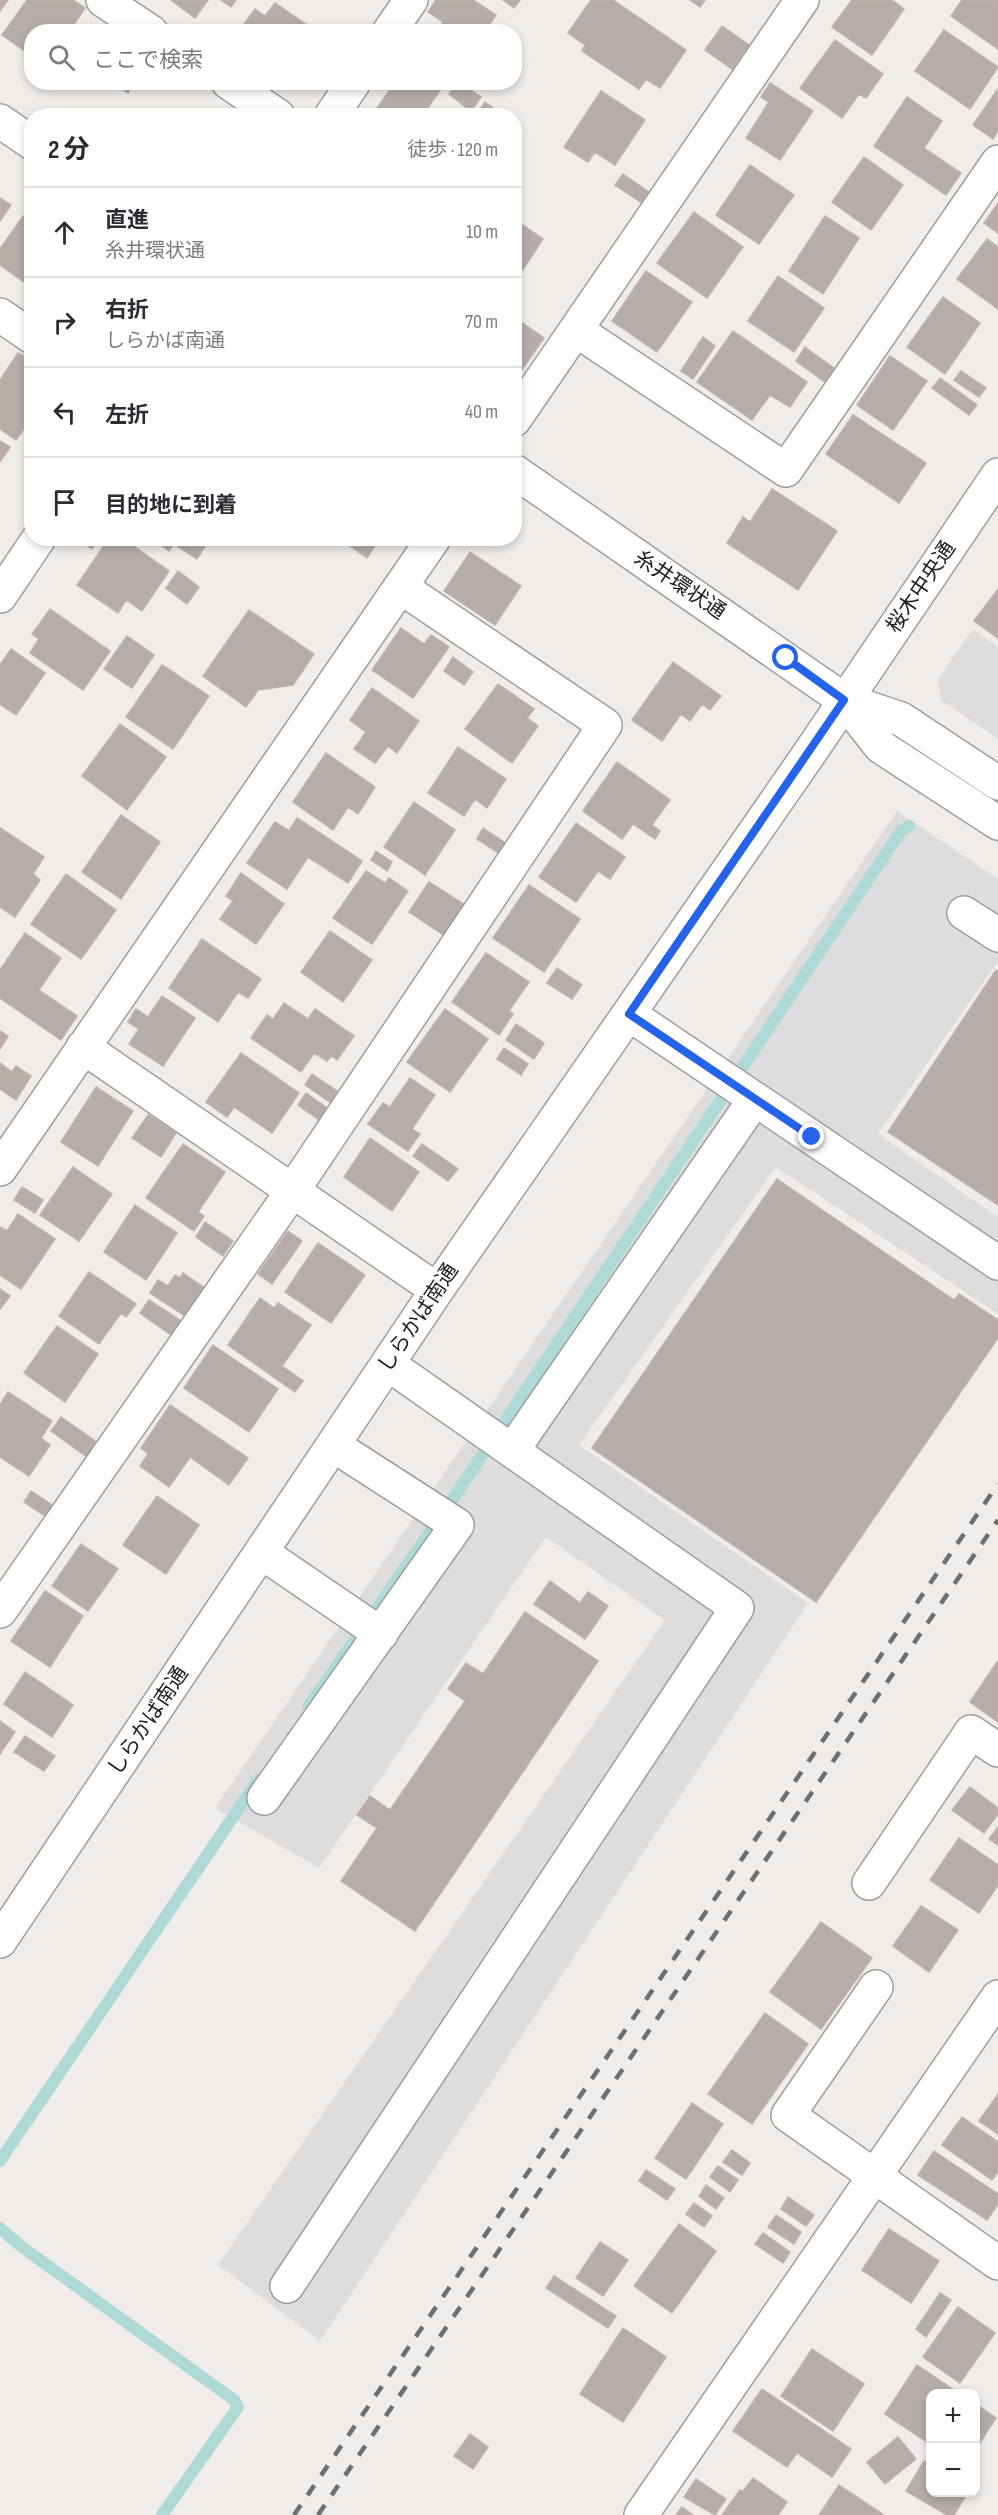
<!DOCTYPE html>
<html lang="ja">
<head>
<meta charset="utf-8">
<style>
	:root { --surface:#fff; --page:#f2f2f3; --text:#2b2b33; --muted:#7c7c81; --line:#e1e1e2 }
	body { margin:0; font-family:"Sofia Sans Condensed","Noto Sans JP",sans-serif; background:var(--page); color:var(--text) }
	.controls { position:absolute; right:18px; bottom:18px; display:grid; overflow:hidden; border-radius:12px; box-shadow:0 3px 9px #0003 }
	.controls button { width:54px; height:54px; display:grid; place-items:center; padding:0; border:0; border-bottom:2px solid var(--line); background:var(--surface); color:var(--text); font:30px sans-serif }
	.stop { position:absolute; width:18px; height:18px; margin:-14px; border:4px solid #2563eb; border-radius:50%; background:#fff }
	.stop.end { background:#2563eb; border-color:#fff; box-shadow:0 2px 6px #0008 }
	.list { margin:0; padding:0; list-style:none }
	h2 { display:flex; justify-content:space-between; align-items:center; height:78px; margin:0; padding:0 24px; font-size:26px }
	h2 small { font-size:20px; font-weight:400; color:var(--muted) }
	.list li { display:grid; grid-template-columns:39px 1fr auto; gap:18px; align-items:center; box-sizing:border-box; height:90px; padding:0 24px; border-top:2px solid var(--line) }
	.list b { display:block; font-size:22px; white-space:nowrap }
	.list p { margin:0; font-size:20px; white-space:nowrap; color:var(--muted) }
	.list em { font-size:20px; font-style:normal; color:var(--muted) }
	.icon { flex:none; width:33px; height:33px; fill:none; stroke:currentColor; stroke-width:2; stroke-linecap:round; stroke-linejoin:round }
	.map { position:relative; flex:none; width:998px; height:2515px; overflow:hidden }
	.search { position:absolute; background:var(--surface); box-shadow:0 3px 9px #0003; left:24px; top:24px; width:498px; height:66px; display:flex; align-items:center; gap:15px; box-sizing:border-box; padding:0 21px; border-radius:24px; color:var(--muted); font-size:22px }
	.panel { position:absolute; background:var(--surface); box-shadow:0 3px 9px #0003; left:24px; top:108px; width:498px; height:438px; border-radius:24px }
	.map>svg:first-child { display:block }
	.parking { fill:#ddd }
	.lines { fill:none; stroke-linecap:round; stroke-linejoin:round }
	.stream { stroke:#aed9d7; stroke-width:12 }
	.building { fill:#b6adab; stroke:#c1b0ac; stroke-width:1.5 }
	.minor-casing { stroke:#9e9e9e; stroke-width:36 }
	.minor { stroke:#fff; stroke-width:33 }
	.rail { stroke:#6f6f6f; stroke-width:4.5; stroke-dasharray:12 12; stroke-linecap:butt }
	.route { stroke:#2563eb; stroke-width:8 }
	.labels { text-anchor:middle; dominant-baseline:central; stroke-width:6; stroke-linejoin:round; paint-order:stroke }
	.street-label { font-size:21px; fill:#212121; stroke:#fff }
</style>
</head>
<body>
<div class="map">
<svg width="998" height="2515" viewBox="0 0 998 2515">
	<rect width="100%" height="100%" fill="#f0ece9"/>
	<path class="parking" d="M973,629L998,647V739L941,700L938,679Z
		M897,811L998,879V961L878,1134L998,1217V1314L776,1167L579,1445L808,1603L320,2341L218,2265L665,1620L546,1537L319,1868L215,1808Z"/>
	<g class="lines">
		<path class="stream" d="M309,1706L450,1503L901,831L909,826
			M0,2161L258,1780
			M0,2228L22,2247L234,2400L238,2407L162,2515"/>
	</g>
	<path class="building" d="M0,0H8L0,11Z
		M27,0H73L85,8L69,32H32V56L2,35Z
		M171,0H208L195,18Z
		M221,0H236L231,7Z
		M436,0H473L496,15L485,32H437L443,22L428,12Z
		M503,0H520L514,8Z
		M591,0H613L686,50L660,88L646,79L639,89L582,51L585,45L568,33Z
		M690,0H705L700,7Z
		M852,0H892L904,9L872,55L832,27Z
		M962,0H998V49L951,16Z
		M275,3L310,27L307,32H238L255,9L265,16Z
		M722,26L749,45L732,69L705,50Z
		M944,30L998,67L970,109L915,71Z
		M835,40L883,74L866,98L859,94L842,118L800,88Z
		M112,82H134L128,93Z
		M395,82H441L444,85L422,116H382L375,111Z
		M458,82L481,97L471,111L449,94Z
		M770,83L813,111L780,160L746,138L769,102L761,97Z
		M997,90L998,131L993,139L973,125Z
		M601,91L645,120L615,165L595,152L588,162L564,147Z
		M907,97L942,121L924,148L961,173L946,195L874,146Z
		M485,102L504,116H476Z
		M864,157L903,185L871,230L832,202Z
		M750,165L794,195L759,244L716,215Z
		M623,174L649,192L642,203L615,185Z
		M0,198L11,205L0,221Z
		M998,203V233L984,223Z
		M694,212L743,247L707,298L657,263Z
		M23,216L32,222L30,286L0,265V249Z
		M825,216L859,238L823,294L789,271Z
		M514,219L543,239L520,274L514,270Z
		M987,239L998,247V309L957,279Z
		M646,271L692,302L657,352L612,321Z
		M778,276L824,308L794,352L748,321Z
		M943,297L980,323L945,374L907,347Z
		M514,317L544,338L519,374L514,371Z
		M733,331L807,382L790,407L770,395L752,420L697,382Z
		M703,337L715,346L693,379L681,371Z
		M805,347L835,369L825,382L796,361Z
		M18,353L32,361V417L16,440L0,429V380Z
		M890,356L927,381L893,430L857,405Z
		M961,371L986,388L979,397L954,380Z
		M940,378L977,405L969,415L932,388Z
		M853,415L926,463L899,503L826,454Z
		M0,441L10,447L0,462Z
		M772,489L837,531L798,590L727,543L743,517L750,522Z
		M77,538H98L92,549Z
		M109,538H122L169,571L142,611L126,600L118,613L77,585Z
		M150,538H210L197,559L174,544L169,551Z
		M339,538H380L367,558Z
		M470,552L521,586L495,625L444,591Z
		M178,571L199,587L187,604L166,588Z
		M998,589V638L974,621Z
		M50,609L110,651L83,690L30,653L39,639L32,634Z
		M249,610L314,654L293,685L258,690L246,707L203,676Z
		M401,628L424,644L431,635L449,647L413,698L372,670Z
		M127,636L154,655L132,688L104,669Z
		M11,649L45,673L16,715L0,704V665Z
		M453,657L473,672L464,685L444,671Z
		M673,662L721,696L710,710L702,704L690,721L681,714L662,741L632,720Z
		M162,665L209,696L173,749L126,717Z
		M498,684L534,709L527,718L538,726L512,763L465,729Z
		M372,688L419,721L397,753L388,746L375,763L354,749L366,732L350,720Z
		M120,724L166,757L127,810L82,776Z
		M458,747L506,779L487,808L475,799L464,816L428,793Z
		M326,753L375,787L358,814L348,807L333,830L293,802Z
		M617,762L670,800L652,825L660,831L655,839L633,824L622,839L583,811Z
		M414,802L455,830L425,875L384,847Z
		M121,815L160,842L121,899L82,872Z
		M297,818L362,861L348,883L308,857L287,889L247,863L275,822L289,831Z
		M576,823L625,857L610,879L598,871L576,902L539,877Z
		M0,828L44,857L33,874L40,880L15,917L0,907Z
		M483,828L507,844L500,854L477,839Z
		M376,851L392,862L387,871L371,860Z
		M366,871L385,883L389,878L408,891L372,944L333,918Z
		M241,873L284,904L256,944L220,919L233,901L226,896Z
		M66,874L116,910L81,959L31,924Z
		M429,882L465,905L445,936L409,912Z
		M529,885L580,919L544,972L493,938Z
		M330,931L372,960L343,1002L301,972Z
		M25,933L61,958L39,990L77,1016L61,1040L0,998V970Z
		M202,939L261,979L248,998L238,992L218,1022L169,988Z
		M486,953L529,982L509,1011L513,1014L499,1035L452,1002Z
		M557,968L582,985L572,999L547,983Z
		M996,970L998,971V1205L888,1132Z
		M162,996L195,1018L163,1066L129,1044L139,1029L128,1022L136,1009L148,1017Z
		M284,1003L308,1019L315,1009L354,1036L337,1060L332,1056L327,1061L314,1053L301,1072L251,1038L267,1015L273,1019Z
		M445,1009L488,1039L450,1092L407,1062Z
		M516,1024L544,1043L534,1059L506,1040Z
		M0,1031L8,1036L0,1049Z
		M504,1048L528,1064L521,1075L497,1059Z
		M241,1053L299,1093L272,1133L234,1107L227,1117L206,1102Z
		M0,1063L12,1072L16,1066L31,1076L16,1100L0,1089Z
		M312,1074L337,1091L330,1102L305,1085Z
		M410,1078L435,1095L412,1129L420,1134L408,1151L368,1124L383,1103L390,1107Z
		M96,1087L133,1111L98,1166L61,1142Z
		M306,1093L327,1108L319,1120L298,1105Z
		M148,1115L176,1133L161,1157L132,1138Z
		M370,1138L419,1172L392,1211L344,1177Z
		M183,1144L225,1172L198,1212L204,1216L194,1231L146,1198Z
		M422,1144L458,1169L448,1181L413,1156Z
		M73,1167L112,1194L79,1241L40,1215Z
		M777,1179L954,1300L959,1294L998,1320V1338L816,1602L592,1448Z
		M22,1187L43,1200L35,1213L14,1200Z
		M135,1205L177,1233L146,1280L104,1252Z
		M18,1214L55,1239L21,1289L0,1275V1227L7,1231Z
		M205,1222L233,1241L223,1256L196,1237Z
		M288,1231L302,1241L272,1284L258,1274Z
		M318,1243L365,1275L331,1323L285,1292Z
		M89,1272L136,1304L126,1317L121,1313L99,1344L59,1316Z
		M183,1273L205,1288L185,1316L150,1293L158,1280L168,1286L175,1275L180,1278Z
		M0,1289L10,1296L0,1309Z
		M260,1298L274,1308L278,1303L311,1325L282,1366L303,1381L295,1392L228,1345Z
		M149,1300L181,1321L171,1335L140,1313Z
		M57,1326L98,1354L65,1402L24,1373Z
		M213,1345L278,1389L249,1432L184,1388Z
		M8,1392L52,1421L41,1438L50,1445L29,1476L0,1457V1405Z
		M170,1405L248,1458L229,1485L190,1457L169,1487L140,1466L148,1454L141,1448Z
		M61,1417L98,1443L87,1457L51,1431Z
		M31,1491L55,1507L48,1518L24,1502Z
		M157,1496L199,1525L166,1574L123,1545Z
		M81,1544L118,1569L88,1611L52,1586Z
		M550,1581L580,1603L588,1592L608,1606L585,1639L534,1604Z
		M45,1591L83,1616L50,1667L11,1641Z
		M525,1612L598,1661L415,1931L341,1881L377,1828L357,1815L370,1796L390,1810L465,1701L448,1689L466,1663L483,1674Z
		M997,1662L998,1663V1722L970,1702Z
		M25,1672L73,1705L52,1737L4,1704Z
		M0,1721L15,1732L0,1754Z
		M25,1736L55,1756L44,1771L14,1752Z
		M970,1787L998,1808V1814L984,1833L952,1810Z
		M998,1827V1845L989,1839Z
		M959,1838L998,1865V1885L979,1913L930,1880Z
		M921,1906L958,1930L929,1972L893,1946Z
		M821,1922L872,1958L821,2029L770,1992Z
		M765,2013L808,2044L752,2124L708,2094Z
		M998,2094V2134L979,2121Z
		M692,2103L723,2124L686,2179L655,2158Z
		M962,2117L998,2142V2172L992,2180L942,2145Z
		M732,2150L750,2163L742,2175L723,2162Z
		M934,2151L998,2194V2204L987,2220L918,2175Z
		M718,2166L738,2180L730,2192L710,2177Z
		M646,2170L675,2189L667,2200L639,2181Z
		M706,2185L724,2198L716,2209L699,2196Z
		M788,2197L814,2215L806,2226L781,2209Z
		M694,2203L712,2216L704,2227L686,2214Z
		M776,2215L801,2232L794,2244L768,2227Z
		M679,2224L716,2251L672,2313L634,2286Z
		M889,2229L939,2261L911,2303L862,2270Z
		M763,2233L790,2252L783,2263L755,2244Z
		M600,2242L628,2260L603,2296L576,2278Z
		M554,2276L616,2316L608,2328L546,2288Z
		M940,2293L951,2300L926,2337L916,2329Z
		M958,2307L995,2333L960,2383L923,2357Z
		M623,2328L666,2357L623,2422L580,2394Z
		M812,2349L864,2384L833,2431L781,2396Z
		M917,2365L960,2394H930V2444L885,2414Z
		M762,2389L851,2449L832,2477L797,2453L787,2467L733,2431Z
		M976,2404L996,2418L976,2449Z
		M470,2434L488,2447L473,2469L454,2456Z
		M898,2437L916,2459L885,2484L867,2462Z
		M924,2461L930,2463V2492H968L954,2515H947L906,2491Z
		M753,2478L787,2502L778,2515H722L740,2490L743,2491Z
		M696,2479L726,2499L715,2515L684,2497Z
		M839,2485L884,2515H819Z
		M682,2507L693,2515H676Z"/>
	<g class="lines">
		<defs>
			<path id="minor" d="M103,0L151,32
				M389,32L411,0
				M228,82L278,116
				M331,116L354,82
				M0,121L32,143
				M0,315L32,337
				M576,330L786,470L998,162
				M514,420L802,0
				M514,471L844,700L881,747L998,823
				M0,596L39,538
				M844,700L901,719L998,783
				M964,913L998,935
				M629,1014L998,1263
				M83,1047L437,1290
				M0,1169L434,538
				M512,1451L755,1099
				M261,1552L381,1634
				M0,1611L293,1190L605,725L402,588
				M264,1798L457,1525L333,1445
				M869,1883L971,1732L998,1750
				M0,1941L437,1290L809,754L998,475
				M876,1987L788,2115L998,2263
				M287,2286L737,1608L388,1364
				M641,2515L998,1997"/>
		</defs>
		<use href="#minor" class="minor-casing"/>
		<use href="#minor" class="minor"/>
		<path class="rail" d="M294,2515L998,1484
			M318,2515L998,1520"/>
	</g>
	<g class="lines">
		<path class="route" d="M786,658L844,700L629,1014L812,1137"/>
	</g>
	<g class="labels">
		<g class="street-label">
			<text transform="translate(680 585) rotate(34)">糸井環状通</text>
			<text transform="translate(921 587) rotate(-56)">桜木中央通</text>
			<text transform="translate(418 1318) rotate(-56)">しらかば南通</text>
			<text transform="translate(148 1721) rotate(-56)">しらかば南通</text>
		</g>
	</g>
</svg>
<div class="controls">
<button>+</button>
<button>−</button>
</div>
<div class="stop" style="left:786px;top:658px"></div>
<div class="stop end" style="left:812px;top:1137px"></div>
<div class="search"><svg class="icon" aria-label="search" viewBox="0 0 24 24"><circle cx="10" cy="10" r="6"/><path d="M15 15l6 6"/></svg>ここで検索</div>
<section class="panel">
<h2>2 分<small>徒歩 · 120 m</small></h2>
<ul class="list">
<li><svg class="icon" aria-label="ahead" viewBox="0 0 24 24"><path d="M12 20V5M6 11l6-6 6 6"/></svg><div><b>直進</b><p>糸井環状通</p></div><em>10 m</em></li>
<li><svg class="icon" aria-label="right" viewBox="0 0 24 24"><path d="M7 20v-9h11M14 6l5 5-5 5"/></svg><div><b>右折</b><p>しらかば南通</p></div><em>70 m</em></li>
<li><svg class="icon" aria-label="left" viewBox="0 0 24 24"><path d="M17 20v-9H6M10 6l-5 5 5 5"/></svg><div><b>左折</b></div><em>40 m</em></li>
<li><svg class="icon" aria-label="arrive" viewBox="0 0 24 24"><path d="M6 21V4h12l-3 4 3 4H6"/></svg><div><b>目的地に到着</b></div></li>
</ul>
</section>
</div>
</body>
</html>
